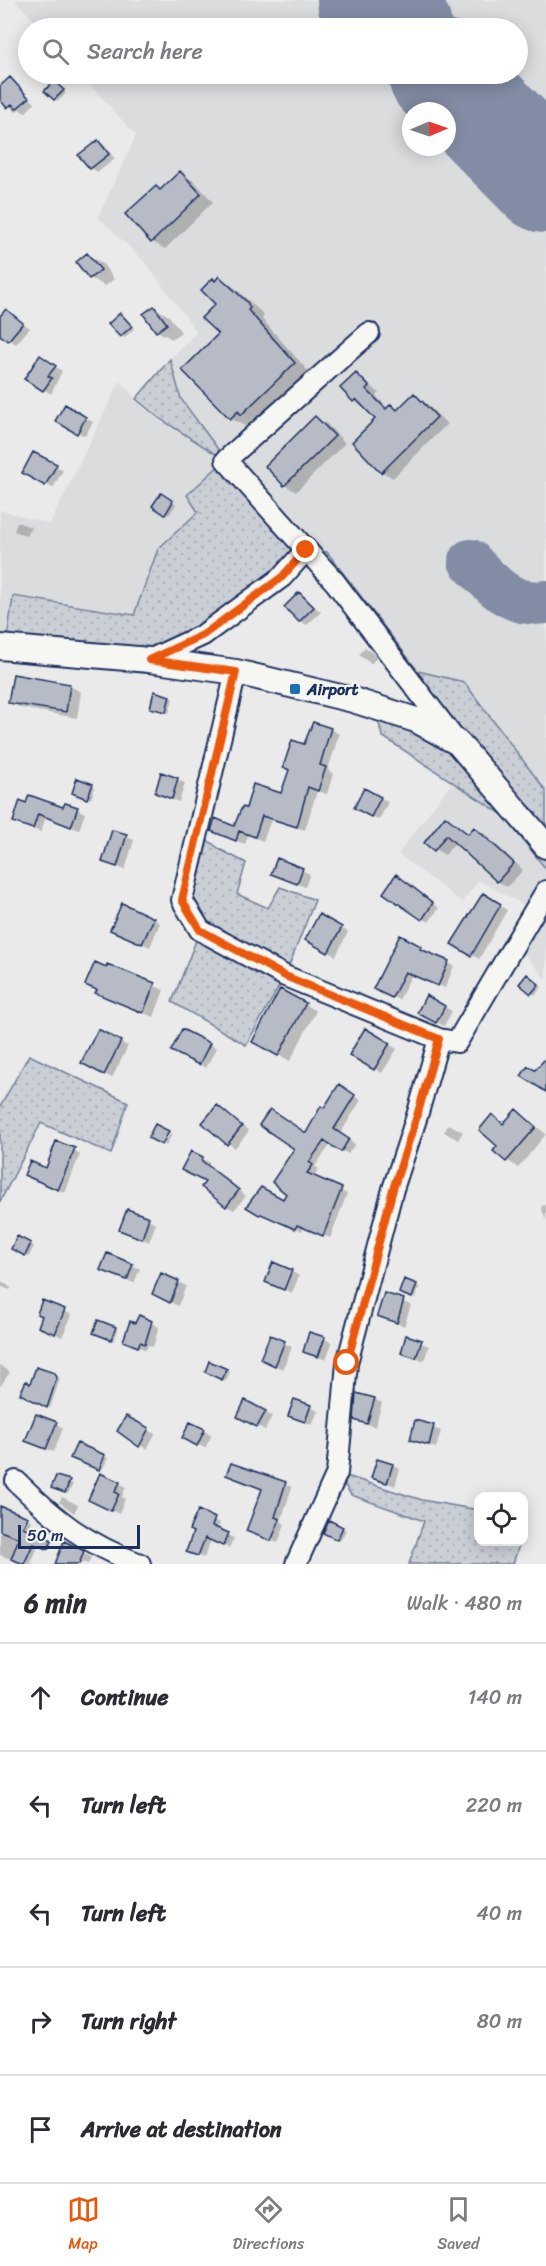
<!DOCTYPE html>
<html lang="en">
<head>
<meta charset="utf-8">
<style>
	:root { --surface:#fff; --page:#f2f2f3; --text:#2b2b33; --muted:#7c7c81; --line:#e1e1e2; --accent:#ea580c }
	body { margin:0; font-family:Sriracha,sans-serif; background:var(--page); color:var(--text) }
	.controls { position:absolute; right:18px; bottom:18px; display:grid; overflow:hidden; border-radius:12px; box-shadow:0 3px 15px #0003 }
	.controls button { width:54px; height:54px; display:grid; place-items:center; padding:0; border:0; border-bottom:2px solid var(--line); background:var(--surface); color:var(--text); font:30px sans-serif }
	.compass { position:absolute; left:402px; top:102px; width:54px; height:54px; border-radius:50%; background:var(--surface); box-shadow:0 3px 15px #0003; rotate:88deg }
	.scale { position:absolute; left:18px; bottom:15px; width:122px; box-sizing:border-box; padding-left:6px; border:3px solid #1b2f5e; border-top:0; font-size:16px; line-height:21px; white-space:nowrap; color:#1b2f5e; -webkit-text-stroke:4px #f6f6f2; paint-order:stroke }
	.stop { position:absolute; width:18px; height:18px; margin:-14px; border:4px solid #ea580c; border-radius:50%; background:#fff }
	.stop.end { background:#ea580c; border-color:#fff; box-shadow:0 2px 6px #0008 }
	.list { margin:0; padding:0; list-style:none }
	h2 { display:flex; justify-content:space-between; align-items:center; height:78px; margin:0; padding:0 24px; font-size:26px }
	h2 small { font-size:20px; font-weight:400; color:var(--muted) }
	.list li { display:grid; grid-template-columns:39px 1fr auto; gap:18px; align-items:center; box-sizing:border-box; height:108px; padding:0 24px; border-top:2px solid var(--line) }
	.list b { display:block; font-size:22px; white-space:nowrap }
	.list em { font-size:20px; font-style:normal; color:var(--muted) }
	.icon { flex:none; width:33px; height:33px; fill:none; stroke:currentColor; stroke-width:2; stroke-linecap:round; stroke-linejoin:round }
	.map { position:relative; flex:none; width:546px; height:1564px; overflow:hidden }
	.search { position:absolute; background:var(--surface); box-shadow:0 3px 15px #0003; left:18px; right:18px; top:18px; height:66px; display:flex; align-items:center; gap:15px; box-sizing:border-box; padding:0 21px; border-radius:33px; color:var(--muted); font-size:22px }
	.sheet { height:618px; background:var(--surface) }
	nav { display:flex; justify-content:space-around; align-items:center; box-sizing:border-box; height:84px; border-top:2px solid var(--line); background:var(--surface); font-size:16px; color:var(--muted) }
	nav a { display:grid; justify-items:center; gap:3px }
	nav .on { color:var(--accent) }
	.map>svg:first-child { display:block }
	.built { fill:#dadcde; fill-rule:evenodd }
	.green { fill:url(#green-dots); stroke:#727e9a; stroke-width:1.5 }
	.shadow { fill:#0003 }
	.lines { fill:none; stroke-linecap:round; stroke-linejoin:round }
	.taxiway { stroke:#828ca4; stroke-width:44 }
	.runway { stroke:#828ca4; stroke-width:108 }
	.building { fill:#b6bbc6; stroke:#1b2f5e; stroke-width:1.5 }
	.minor-casing { stroke:#1b2f5e; stroke-width:24 }
	.major-casing { stroke:#1b2f5e; stroke-width:28 }
	.minor { stroke:#f6f6f2; stroke-width:20 }
	.major { stroke:#f6f6f2; stroke-width:24 }
	.route { stroke:#ea580c; stroke-width:8 }
	.poi-dot { fill:#1f6fb2; stroke:#f6f6f2; stroke-width:2 }
	.labels { text-anchor:middle; dominant-baseline:central; stroke-width:4.5; stroke-linejoin:round; paint-order:stroke }
	.poi-label { font-size:16px; font-weight:bold; fill:#1b2f5e; stroke:#f6f6f2; text-anchor:start }
</style>
</head>
<body>
<div class="map">
<svg width="546" height="1564" viewBox="0 0 546 1564">
	<defs>
		<pattern id="green-dots" width="8" height="8" patternUnits="userSpaceOnUse" patternTransform="scale(1.5)"><rect width="8" height="8" fill="#caced5"/><path d="M2 2h.1M6 6h.1" fill="none" stroke="#adb1b9" stroke-width="1.8" stroke-linecap="round"/></pattern>
	</defs>
	<rect width="100%" height="100%" fill="#e9eae9"/>
	<filter id="ink" filterUnits="userSpaceOnUse"><feTurbulence type="fractalNoise" baseFrequency=".0167" numOctaves="2"/><feDisplacementMap in="SourceGraphic" scale="12" xChannelSelector="R" yChannelSelector="G"/><feConvolveMatrix kernelMatrix="1 2 1 2 8 2 1 2 1" color-interpolation-filters="sRGB"/></filter>
	<g filter="url(#ink)">
		<path class="built" d="M15,0H546V791L464,682L418,672L327,552L306,550L198,512L158,549L134,616L14,596L6,647H0V510L50,524L120,381L136,399L159,418L225,459L181,399L170,359L197,332L145,262L98,217L136,136L81,74H518V28H41ZM411,111H447V147H411Z
			M453,781L474,798L503,815L546,869V979L515,943L534,911L479,880L462,902L398,854Z"/>
		<path class="green" d="M170,359L181,399L226,460L306,549L327,552L418,671L464,682L546,791V869L503,815L382,736L375,706L456,742L306,550L282,577L149,660L6,647L13,596L134,615L158,549L198,512L187,495L225,460L159,418L136,399Z
			M198,833L221,850L246,863L237,894L268,908L280,887L315,900L285,976L246,1045L172,1002L200,930L182,900Z
			M29,1055L128,1102L111,1154L41,1123L0,1202V1107Z
			M337,1473L422,1500L478,1510V1542H520L513,1564H409L424,1521L351,1495Z"/>
		<path class="shadow" d="M10,79L35,103L25,113L19,109L16,112L0,98V88Z
			M57,84L66,93L58,101L55,99Z
			M98,141L105,146L115,159L98,172L91,168Z
			M181,173L194,181L213,202L165,249L152,242L156,188L161,191Z
			M88,255L102,263L114,279L105,286L90,278Z
			M220,278L234,287L261,312L264,316L262,319L309,372L257,422L252,420L245,426L230,418L217,304Z
			M155,308L169,316L181,332L172,339L157,331Z
			M7,311L30,328L16,344L0,333V319Z
			M123,317L134,329L124,338L121,336Z
			M48,362L62,371L51,394L27,378Z
			M357,374L379,393L376,396L389,409L392,406L399,410L414,395L425,402L447,424L393,478L382,472L377,419L354,401Z
			M65,406L93,422L85,436L57,421Z
			M316,418L327,424L345,443L296,492L285,485L267,466Z
			M34,454L63,470L53,488L24,473Z
			M161,495L176,504L169,515L154,506Z
			M17,522L31,527L27,536L14,531Z
			M300,594L321,612L307,625L300,621Z
			M365,647L377,657L371,664L359,655Z
			M14,676L70,686L81,692L77,718L21,708L10,702Z
			M170,697L173,699L169,713L155,709Z
			M330,729L339,734L328,770L333,774L327,794L317,791L305,830L271,820L263,841L248,835L245,844L221,835L235,827L247,810L282,794L290,770L305,746Z
			M162,774L185,783L179,802L156,793Z
			M92,785L95,787L91,799L77,794Z
			M365,790L388,802L379,820L356,808Z
			M27,804L64,809L66,804L85,813L79,830L46,817L41,832L15,822Z
			M445,818L469,834L475,829L485,834L523,870L507,887L498,881L455,842L445,855L435,849Z
			M113,831L134,840L125,870L104,861Z
			M278,859L310,874L305,887L280,877Z
			M402,880L439,908L429,922L422,918Z
			M483,895L507,910L479,959L453,944Z
			M319,916L348,932L336,956L307,940Z
			M153,919L160,923L150,947L120,933Z
			M400,937L454,966L445,988L412,974L399,1000L375,988Z
			M108,966L164,990L154,1017L107,999L87,984Z
			M531,978L542,987L535,995L532,993Z
			M281,991L316,1011L290,1061L254,1041Z
			M427,997L452,1011L444,1026L419,1012Z
			M365,1030L397,1049L382,1073L351,1054Z
			M98,1031L128,1046L112,1078L90,1067Z
			M209,1044L216,1048L206,1068L181,1055Z
			M339,1086L361,1100L340,1134L355,1144L348,1154L331,1144L315,1166L319,1169L313,1177L347,1194L330,1238L303,1228L302,1231L260,1214L283,1201L288,1194L306,1135Z
			M217,1107L249,1131L235,1148L228,1143Z
			M516,1111L546,1134L518,1168L495,1151L499,1146L492,1116L505,1124Z
			M449,1124L463,1132L458,1140L444,1132Z
			M170,1133L172,1134L166,1146L164,1145Z
			M74,1150L80,1154L65,1193L32,1178Z
			M192,1153L210,1163L208,1166L246,1196L234,1210L227,1206L207,1182Z
			M546,1205V1221L541,1206Z
			M128,1211L156,1223L149,1242L121,1230Z
			M18,1238L34,1246L29,1257L13,1249Z
			M132,1265L140,1269L134,1283L110,1273Z
			M291,1271L299,1276L292,1293L267,1282Z
			M162,1275L186,1286L178,1306L161,1298Z
			M0,1280L11,1288L10,1290L0,1286Z
			M405,1281L420,1287L415,1298L404,1294Z
			M385,1295L411,1305L404,1326L378,1315Z
			M64,1311L72,1315L62,1337L47,1330Z
			M139,1317L159,1327L153,1347L148,1345L146,1350L124,1340Z
			M115,1329L118,1330L114,1341L98,1334Z
			M271,1337L292,1347L283,1369L269,1363Z
			M407,1337L429,1346L424,1361L402,1352Z
			M324,1338L332,1343L326,1360L304,1351Z
			M210,1363L230,1372L226,1381L210,1374Z
			M0,1365L10,1372L0,1387Z
			M54,1374L60,1379L50,1408L21,1394Z
			M374,1399L382,1403L375,1427L355,1419Z
			M246,1402L272,1416L265,1430L239,1416Z
			M310,1407L318,1411L312,1425L290,1415Z
			M126,1418L155,1434L147,1449L126,1438Z
			M417,1422L441,1431L436,1448L412,1439Z
			M56,1424L63,1428L54,1452L27,1441Z
			M191,1424L212,1435L205,1448L191,1442Z
			M104,1457L108,1458L102,1470L75,1459Z
			M232,1465L292,1487L281,1521L285,1524L278,1543L255,1534L264,1490L235,1478Z
			M393,1465L400,1469L395,1486L373,1477Z
			M57,1478L73,1484L68,1494L56,1489Z
			M119,1483L126,1487L122,1497L125,1499L119,1514L98,1504Z
			M62,1497L78,1505L74,1513L59,1502Z
			M0,1507L32,1521L28,1531L42,1538L31,1563L36,1564H24L0,1555Z
			M198,1512L220,1523L217,1530L234,1538L229,1548L211,1540L204,1558L188,1552Z
			M330,1522L346,1530L341,1540L325,1532Z
			M65,1543L91,1557L88,1564L68,1558Z"/>
		<g class="lines">
			<path class="taxiway" d="M470,561C493,585 510,607 546,602"/>
			<path class="runway" d="M371,0L398,28
				M442,74L546,179"/>
		</g>
		<path class="building" d="M10,77L29,98L16,109L12,104L7,108L0,100V86Z
			M54,81L64,90L54,100L44,91Z
			M98,140L109,154L90,169L78,155Z
			M180,171L201,194L151,243L125,214L156,186L160,190Z
			M87,253L101,270L89,279L76,262Z
			M219,276L247,302L250,308L248,310L295,363L241,415L238,411L230,419L182,370L218,334L201,318L215,304L201,290L213,278L215,281Z
			M154,306L167,324L156,332L143,314Z
			M6,309L23,323L8,341L0,335V316Z
			M120,313L132,326L120,337L108,324Z
			M40,355L56,366L48,376L52,378L43,391L24,379Z
			M356,373L369,386L366,389L386,409L391,404L397,410L414,393L437,417L381,473L352,442L375,419L356,399L353,402L340,388Z
			M65,404L86,417L77,434L55,421Z
			M315,416L335,436L284,486L265,466Z
			M33,452L57,464L45,486L22,473Z
			M161,493L173,501L165,515L152,506Z
			M299,592L314,607L299,622L284,607Z
			M13,674L70,684L66,712L8,703Z
			M154,691L170,696L166,712L150,708Z
			M313,722L331,728L320,765L326,767L318,791L308,787L297,827L262,816L255,837L239,831L236,841L211,831L215,818L234,826L242,807L246,808L253,784L281,793L289,770L283,767L292,740L304,744Z
			M161,772L178,778L172,799L155,793Z
			M77,778L93,784L87,799L72,793Z
			M364,788L381,797L371,817L354,808Z
			M29,795L63,807L65,803L78,807L71,827L38,814L33,829L13,822L20,800L26,803Z
			M445,816L468,834L474,827L514,863L497,882L446,835L434,851L424,843Z
			M112,830L127,834L117,867L102,862Z
			M277,858L303,868L297,884L271,874Z
			M396,874L433,903L422,920L383,893Z
			M483,893L501,904L471,956L451,944Z
			M122,903L154,918L142,944L110,930Z
			M319,914L342,927L328,953L305,940Z
			M400,935L421,946L420,949L449,961L438,986L405,972L392,998L373,989Z
			M95,962L106,967L107,964L155,983L143,1013L95,993L97,990L85,985Z
			M527,974L539,984L531,994L519,984Z
			M280,989L306,1003L278,1056L252,1042Z
			M426,995L445,1006L436,1023L417,1013Z
			M365,1028L390,1043L374,1070L349,1055Z
			M98,1029L121,1041L104,1075L81,1063Z
			M182,1029L210,1043L199,1065L171,1051Z
			M546,1058V1092L521,1076L528,1066L535,1070Z
			M339,1084L355,1095L334,1129L349,1139L341,1152L324,1141L309,1162L313,1165L307,1173L342,1188L323,1236L297,1225L295,1229L261,1214L259,1215L246,1207L261,1187L283,1199L286,1194L272,1182L294,1149L259,1125L270,1109L306,1133L321,1106L324,1108Z
			M217,1105L242,1126L227,1145L202,1123Z
			M516,1109L536,1127L506,1162L493,1151L497,1146L479,1130L492,1114L503,1124Z
			M155,1124L169,1131L162,1145L148,1138Z
			M56,1141L75,1148L58,1190L24,1175L30,1161L46,1168Z
			M191,1151L203,1157L202,1161L239,1190L226,1207L201,1187L205,1182L181,1170Z
			M127,1209L149,1217L142,1239L119,1230Z
			M17,1236L31,1243L25,1256L11,1249Z
			M107,1253L133,1264L127,1280L100,1270Z
			M273,1262L292,1270L284,1290L265,1282Z
			M161,1273L179,1281L170,1303L152,1294Z
			M404,1279L417,1284L412,1298L399,1293Z
			M384,1293L404,1299L397,1323L377,1316Z
			M42,1300L65,1309L55,1334L38,1327L42,1316L37,1314Z
			M139,1315L152,1321L145,1344L140,1342L138,1347L123,1341L130,1321L135,1323Z
			M98,1320L116,1327L111,1340L93,1333Z
			M309,1332L325,1337L318,1357L303,1352Z
			M270,1335L285,1341L275,1366L260,1359Z
			M406,1335L422,1340L416,1358L401,1353Z
			M209,1361L227,1369L222,1380L205,1372Z
			M36,1367L55,1373L57,1377L47,1408L20,1394L26,1381L30,1384Z
			M356,1393L375,1398L367,1424L354,1420Z
			M294,1399L311,1405L305,1422L288,1416Z
			M245,1400L266,1411L257,1427L237,1417Z
			M36,1414L57,1422L46,1449L25,1441Z
			M126,1416L149,1428L139,1447L117,1431Z
			M415,1420L434,1425L429,1445L410,1440Z
			M190,1422L205,1429L197,1446L182,1438Z
			M77,1443L105,1455L99,1470L70,1458Z
			M377,1459L393,1464L387,1483L371,1478Z
			M231,1463L286,1482L275,1517L280,1519L271,1541L246,1531L262,1489L226,1475Z
			M100,1473L120,1482L115,1492L119,1494L111,1511L88,1500Z
			M56,1476L70,1480L65,1493L51,1488Z
			M0,1506L28,1517L23,1527L52,1540L48,1549L33,1544L24,1564L11,1559L19,1538L0,1531Z
			M198,1510L215,1518L212,1526L229,1533L223,1546L205,1538L198,1556L186,1552L193,1532L189,1530Z
			M329,1520L343,1527L337,1540L323,1533Z
			M64,1541L84,1551L79,1564H55Z"/>
		<g class="lines">
			<defs>
				<path id="minor" d="M369,333L226,460L335,582L456,741
					M149,660L203,635L282,577L306,550
					M236,672L182,900L200,930L285,976L439,1039
					M16,1481C57,1521 86,1544 140,1564
					M296,1564L337,1473L347,1363L393,1189L417,1116L439,1039L457,1042L546,891"/>
				<path id="major" d="M0,647L149,660L236,672L353,700L416,720L458,743L546,846"/>
			</defs>
			<use href="#minor" class="minor-casing"/>
			<use href="#major" class="major-casing"/>
			<use href="#minor" class="minor"/>
			<use href="#major" class="major"/>
		</g>
	</g>
	<g class="lines" filter="url(#ink)">
		<path class="route" d="M306,550L282,577L203,635L149,660L236,672L182,900L200,930L285,976L439,1039L417,1116L393,1189L347,1363"/>
	</g>
	<rect class="poi-dot" x="289" y="683" width="12" height="12" rx="3"/>
	<g class="labels">
		<g class="poi-label">
			<text x="307" y="689">Airport</text>
		</g>
	</g>
</svg>
<div class="controls">
<button><svg class="icon" aria-label="locate" viewBox="0 0 24 24"><circle cx="12" cy="12" r="6"/><path d="M12 2v4M12 18v4M2 12h4M18 12h4"/></svg></button>
</div>
<svg class="compass" viewBox="-18 -18 36 36"><path d="M0-13l5 13h-10z" fill="#e53935"/><path d="M0 13l5-13h-10z" fill="#7c7c81"/></svg>
<div class="scale">50 m</div>
<div class="stop" style="left:347px;top:1363px"></div>
<div class="stop end" style="left:306px;top:550px"></div>
<div class="search"><svg class="icon" aria-label="search" viewBox="0 0 24 24"><circle cx="10" cy="10" r="6"/><path d="M15 15l6 6"/></svg>Search here</div>
</div>
<section class="sheet">
<h2>6 min<small>Walk · 480 m</small></h2>
<ul class="list">
<li><svg class="icon" aria-label="ahead" viewBox="0 0 24 24"><path d="M12 20V5M6 11l6-6 6 6"/></svg><div><b>Continue</b></div><em>140 m</em></li>
<li><svg class="icon" aria-label="left" viewBox="0 0 24 24"><path d="M17 20v-9H6M10 6l-5 5 5 5"/></svg><div><b>Turn left</b></div><em>220 m</em></li>
<li><svg class="icon" aria-label="left" viewBox="0 0 24 24"><path d="M17 20v-9H6M10 6l-5 5 5 5"/></svg><div><b>Turn left</b></div><em>40 m</em></li>
<li><svg class="icon" aria-label="right" viewBox="0 0 24 24"><path d="M7 20v-9h11M14 6l5 5-5 5"/></svg><div><b>Turn right</b></div><em>80 m</em></li>
<li><svg class="icon" aria-label="arrive" viewBox="0 0 24 24"><path d="M6 21V4h12l-3 4 3 4H6"/></svg><div><b>Arrive at destination</b></div></li>
</ul>
</section>
<nav>
<a class="on"><svg class="icon" aria-label="map" viewBox="0 0 24 24"><path d="M3 6l6-2 6 2 6-2v14l-6 2-6-2-6 2zM9 4v14M15 6v14"/></svg>Map</a>
<a><svg class="icon" aria-label="directions" viewBox="0 0 24 24"><path d="M12 3l9 9-9 9-9-9zM9 14v-3h6M13 9l2 2-2 2"/></svg>Directions</a>
<a><svg class="icon" aria-label="saved" viewBox="0 0 24 24"><path d="M7 4h10v16l-5-4-5 4z"/></svg>Saved</a>
</nav>
</body>
</html>
